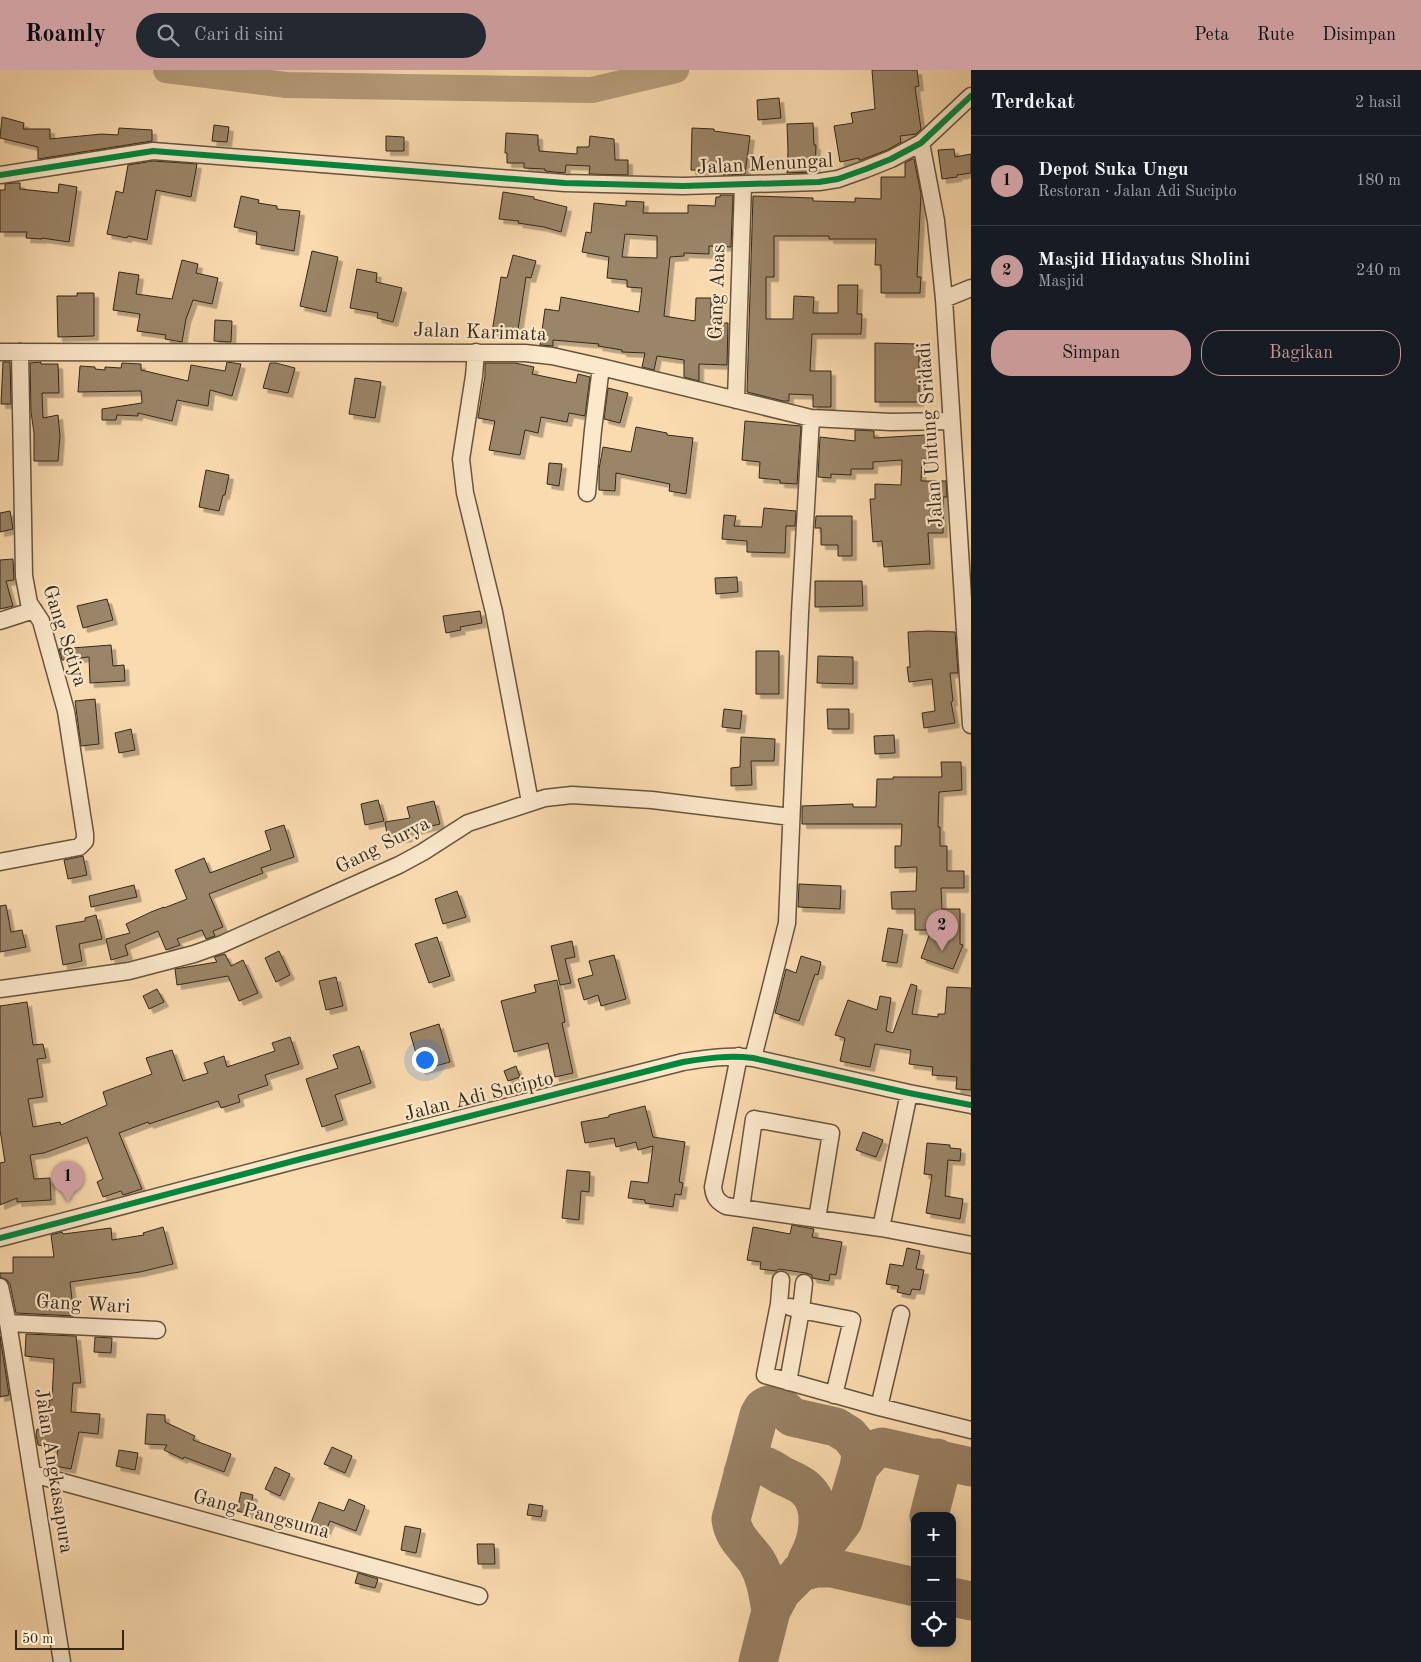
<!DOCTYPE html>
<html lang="id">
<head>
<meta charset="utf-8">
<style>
	:root { --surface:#171b24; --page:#242831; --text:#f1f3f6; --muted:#9ea1a6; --line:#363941; --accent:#c59692 }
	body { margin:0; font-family:"Old Standard TT",serif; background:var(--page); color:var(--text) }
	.controls { position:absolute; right:15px; bottom:15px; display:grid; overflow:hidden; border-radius:10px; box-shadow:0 2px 8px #0003 }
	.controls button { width:45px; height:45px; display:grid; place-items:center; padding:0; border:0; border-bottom:1px solid var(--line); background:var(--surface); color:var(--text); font:25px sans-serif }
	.scale { position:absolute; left:15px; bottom:12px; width:109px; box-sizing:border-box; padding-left:5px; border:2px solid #352718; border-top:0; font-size:14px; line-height:18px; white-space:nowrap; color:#352718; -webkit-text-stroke:4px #fce8cb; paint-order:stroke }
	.you { position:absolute; left:424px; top:989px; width:18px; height:18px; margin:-12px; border:4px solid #fff; border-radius:50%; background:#1a73e8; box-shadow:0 0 0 8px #1a73e833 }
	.badge { display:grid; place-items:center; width:32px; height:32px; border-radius:50%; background:var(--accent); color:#111; font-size:16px; font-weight:700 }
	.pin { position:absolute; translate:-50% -41px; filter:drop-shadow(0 1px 2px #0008) }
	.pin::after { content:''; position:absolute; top:26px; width:18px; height:15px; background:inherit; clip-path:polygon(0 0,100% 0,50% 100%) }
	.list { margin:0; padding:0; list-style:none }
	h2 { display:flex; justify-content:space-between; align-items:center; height:65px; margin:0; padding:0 20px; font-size:21px }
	h2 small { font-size:16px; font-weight:400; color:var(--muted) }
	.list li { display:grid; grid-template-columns:32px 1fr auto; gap:15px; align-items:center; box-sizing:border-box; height:90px; padding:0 20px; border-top:1px solid var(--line) }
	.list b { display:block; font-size:19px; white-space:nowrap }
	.list p { margin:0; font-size:16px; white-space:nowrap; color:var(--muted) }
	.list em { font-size:16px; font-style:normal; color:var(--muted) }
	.actions { display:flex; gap:10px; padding:15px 20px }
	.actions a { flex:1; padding:11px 0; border:1px solid var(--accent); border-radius:20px; text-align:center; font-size:18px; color:var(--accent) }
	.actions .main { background:var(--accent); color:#111 }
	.icon { flex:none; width:28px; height:28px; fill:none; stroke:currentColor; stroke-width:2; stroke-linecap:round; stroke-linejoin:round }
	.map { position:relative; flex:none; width:971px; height:1592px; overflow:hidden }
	header { display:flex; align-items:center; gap:30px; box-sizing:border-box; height:70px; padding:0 25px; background:var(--accent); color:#111 }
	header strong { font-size:24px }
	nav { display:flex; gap:28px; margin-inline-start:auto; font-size:18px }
	.search { width:350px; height:45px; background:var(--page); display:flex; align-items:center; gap:12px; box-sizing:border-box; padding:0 18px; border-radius:28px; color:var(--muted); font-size:19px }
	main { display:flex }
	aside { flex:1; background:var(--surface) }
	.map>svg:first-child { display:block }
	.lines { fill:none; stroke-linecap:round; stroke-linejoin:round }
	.river { stroke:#b79e7c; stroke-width:26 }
	.taxiway { stroke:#988164; stroke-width:39 }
	.building { fill:#9b8567; stroke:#352718; fill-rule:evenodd; filter:url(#shadow) }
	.minor-casing { stroke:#66543e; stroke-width:19 }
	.minor { stroke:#fce8cb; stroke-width:16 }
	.cycleway-casing { stroke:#fce8cb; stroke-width:9 }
	.cycleway { stroke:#00873e; stroke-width:6 }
	.labels { text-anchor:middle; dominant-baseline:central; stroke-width:4.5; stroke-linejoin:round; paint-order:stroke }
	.street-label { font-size:20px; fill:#352718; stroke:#fce8cb }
</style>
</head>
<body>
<header>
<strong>Roamly</strong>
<div class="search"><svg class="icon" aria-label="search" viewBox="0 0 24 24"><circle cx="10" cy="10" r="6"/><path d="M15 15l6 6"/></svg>Cari di sini</div>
<nav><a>Peta</a><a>Rute</a><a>Disimpan</a></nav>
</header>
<main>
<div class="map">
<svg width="971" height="1592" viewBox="0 0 971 1592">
	<defs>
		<filter id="shadow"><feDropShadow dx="4.5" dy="4.5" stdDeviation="0" flood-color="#0004"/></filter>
	</defs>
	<rect width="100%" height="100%" fill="#fadbaf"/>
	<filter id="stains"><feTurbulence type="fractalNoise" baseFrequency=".004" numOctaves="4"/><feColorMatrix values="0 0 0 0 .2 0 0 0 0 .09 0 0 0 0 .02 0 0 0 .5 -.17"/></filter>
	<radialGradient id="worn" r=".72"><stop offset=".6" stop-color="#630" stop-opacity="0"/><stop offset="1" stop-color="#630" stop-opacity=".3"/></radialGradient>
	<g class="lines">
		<path class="river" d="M166,0L286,15L592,20L676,0"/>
		<path class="taxiway" d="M859,1397L875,1379L882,1377L971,1397
			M743,1403L753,1394C763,1393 773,1400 781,1405C789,1409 799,1413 805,1418C825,1435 819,1470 807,1490
			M929,1446L941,1399L937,1388
			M800,1502L816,1498H832L915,1517
			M952,1527L971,1531
			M758,1592L771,1541L781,1522L813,1490L843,1451L859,1397L861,1386L858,1376L849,1365L836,1357L792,1347L783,1338L774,1335H768L763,1338L759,1345L731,1449C733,1468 747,1477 757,1492C766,1507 768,1524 771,1541"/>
	</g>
	<path class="building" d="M872,0H917L919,16L915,17L921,59L916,64L900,66L901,72L887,80L861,90H859V88L840,92L834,56L853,53L851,43L875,39Z
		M779,28L781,48L758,50L757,30Z
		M2,47L24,53L23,59H50V69L102,64L118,65L119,58L152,60V71L38,89V77L0,68Z
		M813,53L814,75H816L815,102L787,103L788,81L787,54Z
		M214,55L229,57L227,72L212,71Z
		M692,58L714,59V61L750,66L745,104L723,105V101L691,100Z
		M506,63L538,65V76H539V81L577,84V77H589L590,66L614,69L615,90H628V105L589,104L590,96L566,95L565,103L545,101V99L524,98V93H507V83H505Z
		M386,66L404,67V81H386Z
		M954,79L955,87L971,84V103L957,105V107L942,109L938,80Z
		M912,89H914L921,124L917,207H921L920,223H881V195H875L876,169H829V166H774V207H766V249H793L794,226L814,227L813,243H838V215H858L857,244H862L861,264H812L810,301H831V337H813V325L789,324V331H783L747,322L753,126L813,128V131L855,132V128L881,129V107H905V93Z
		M153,91L197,94L191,127L156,120L147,170L128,166L127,168L107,164L116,121L123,123L128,95Z
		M13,113H20V119L58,123L59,114L77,117L69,172L42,168V169L26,168L27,162H0V120H5V114Z
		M503,122L534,127V129L567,137L561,162L544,157L518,153L519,151L499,149Z
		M720,125H733L731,177L709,176V184L684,183V186L670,187L664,246L695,251L696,228H711V253H728L727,295L699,294V311L684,307V290L657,286L654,300L642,297L645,283L622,282V280L598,276L599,274L553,270V276L540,275L545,239L559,241L561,227L639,242L642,218L627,217V210L607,208L609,187L582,182L586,162L591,163L594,133L626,136V131L644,132L643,143H688V135L715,136L716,127H720ZM625,164L657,166V188L622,187Z
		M241,126L259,130L258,133L277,136V139L300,141L294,181L256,174L257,162L234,157Z
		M312,181L338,187L326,242L300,236Z
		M513,185L536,191L531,208L526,207L517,266L492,262L501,207L507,208Z
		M182,190L198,194L196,203L218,208L212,234L193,230L186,249L182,272L165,269L166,265L137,261L140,244L113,240L119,202L139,205L136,224L172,229Z
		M357,199L377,203L376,212L402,218L393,252L377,248L378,243L350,238Z
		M77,223H94V266L58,267L57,226H77Z
		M215,250L232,251L231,272L214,271Z
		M875,273L919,274V332H875Z
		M3,292H10L11,334H1Z
		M41,292V294H58L59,323H42L43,348L58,345L60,366L58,391H34V363L31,342L30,293Z
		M227,292L241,294L232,326L210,320L208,336L177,330L172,351L138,343V346L117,345L116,350H102V339L142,333L141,321L78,322L80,296L95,297V299L105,300V297L121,298L122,293L141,294V300L188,311L191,295L225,301Z
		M270,293H276L295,298L288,323L263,318Z
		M485,293H515L534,297L532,304L576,313L578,304L590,307L585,346L569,343L567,352L541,347L538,363L525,360L520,385L489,380L495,351L478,348L485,306Z
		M355,308L381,312L375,348L349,344Z
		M608,318L628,323L620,353L604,349Z
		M745,351L801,356L797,414L780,413V410L759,408L760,392L742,390Z
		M636,357L667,363V365L693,368L686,424L669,421L670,414L616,403L615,421L599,420V399L603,377L631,382Z
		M855,360L874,361V368L926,365L927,389H922L921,411H946L947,427H943V463H928L930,494L884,497L882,471L873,472L870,429H875V414L901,415L902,390L873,392V399H851V405L831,404V408L818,407L820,367L855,371Z
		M549,393L562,394L559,416L547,414Z
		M206,400L229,405L225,425H223L219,441L199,437Z
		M764,438L796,441L795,456H786L785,483L747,482V471L722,469L724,445L736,446L734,456L762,457Z
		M10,441L13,459L0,462V443Z
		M816,446H852V486H838V475H821V458H815Z
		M13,489L14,510L6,511L13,536L0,539V490Z
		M737,507L738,522L716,524L715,508Z
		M815,511H862L863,536L815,537Z
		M107,529L113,550L83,558L77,536Z
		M480,541L482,553L460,557L461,560L446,563L443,546Z
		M928,561L955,562L958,603H950L953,631L951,632L955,653L924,658L922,643L935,641L932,609L909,612L907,597H910L908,562Z
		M111,575L113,596L124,595L125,611L90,613L89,587L62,590L59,579Z
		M756,581H779V624H756Z
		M818,586L853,587V614L817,613Z
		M95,629L99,674L81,676L75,631Z
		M724,639L742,641L740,659L722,657Z
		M827,639H849V659H828Z
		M131,659L135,680L119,683L115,663Z
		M894,665L895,683L875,684L874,666Z
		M741,667L775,669L774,691H751L752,715L731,716V698L740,697Z
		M941,692H961L962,720L939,722L938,757H940V776H947V801H964V818H941L942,839H960V874L963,875L953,899L921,888L931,860H915V839H892L891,822L916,821L917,797L895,798V776H901L902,754H802V736L853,734V737H876L877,709H893V707H942Z
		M378,730L384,751L365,755L361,734Z
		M434,731L440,754L407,762L408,767L388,770L385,752L410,748L407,737Z
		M284,755L294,787L261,798L263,803L209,824L223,857L213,861L215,866L206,869L202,860L177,869L180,875L166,880L158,861L125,875L128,885L111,890L106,869L130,863L126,854L151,842L164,837V838L187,829L175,800L204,788L210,803L271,780L265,761Z
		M83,786L87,805L68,809L64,790Z
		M799,814L841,816L840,839L798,837Z
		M134,815L137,827L91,837L89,826Z
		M457,821L466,847L443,854L435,829Z
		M6,835L11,862L22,860L26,877L0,882V836Z
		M96,845L102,869L79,874L82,891L63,895L56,856L85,851V848Z
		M888,858L903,860L897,893L882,891Z
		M437,867L450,906L429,913L415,874Z
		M572,871L575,887L565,889L571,913L560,915L551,876Z
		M279,881L290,905L276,912L265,888Z
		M225,884L231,896L243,890L258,923L239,931L228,906L177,915L175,899L217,892L214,887Z
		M614,885L626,929L601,936L598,925L584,930L578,909L593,905L589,891Z
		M801,886L821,892L818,905L815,904L799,951L775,943L786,899L796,903Z
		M336,907L343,936L326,940L319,911Z
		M557,910L565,952L562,953L573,1003L555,1007L548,973L514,982L501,931L536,922L534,915Z
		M911,914L917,916L912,944L938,947V944H945L947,917L971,918V1020L956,1019L957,1007L932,1005L933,997L909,994L911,980L875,974L870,997L840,991L845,968L835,965L848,930L877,940L880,926L891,928L886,961L893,963Z
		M157,919L164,932L149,939L143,926Z
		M27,932L33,975L43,974L46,988L37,989L43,1027L28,1029L33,1057L60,1052L61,1055L107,1035L103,1022L152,1004L146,988L172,980L183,1011L208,1003L204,993L224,986L227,997L275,981L272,973L290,967L299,994L265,1005L268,1015L238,1025L240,1032L221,1038L218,1031L149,1054L148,1052L119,1063L142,1119L123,1125L121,1121L103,1127L97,1112L103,1109L87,1067L44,1083L30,1085L34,1109L50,1108L51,1130L17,1132V1128L0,1135V1093L5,1092L0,1060V936Z
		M439,954L450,992L421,1000L410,963Z
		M359,976L371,1013L335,1025L343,1050L322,1057L306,1009L338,998L333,985Z
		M516,996L520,1007L508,1011L504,1001Z
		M645,1036L653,1067L685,1072L679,1112L683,1113L681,1125L675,1124L673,1137L645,1133V1130L628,1128L631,1111L648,1113L653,1076L638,1080L636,1072L616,1077L614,1068L585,1073L581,1052L609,1047V1045Z
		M863,1062L883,1070L876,1087L856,1080Z
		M927,1073L950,1075V1078L961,1079L960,1091L948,1090L945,1126L963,1129L960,1149L926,1143L932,1105L924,1104Z
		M567,1100L590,1102L589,1122L581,1121L579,1150L562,1148Z
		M792,1155L814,1159L812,1167L842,1172L836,1205L830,1204L829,1211L812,1208V1205L806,1203L779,1199L776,1201L760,1199L761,1192L747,1190L753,1157L790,1164Z
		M163,1157L173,1194L140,1202L70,1212L74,1246L16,1243L10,1214L7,1210L0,1207V1203H13V1187H54L51,1165L62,1162L63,1164L111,1158L112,1170L144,1165L143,1163Z
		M907,1178L920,1181L916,1199L924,1200L920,1220L912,1219L910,1225L897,1222L899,1216L886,1214L890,1194L903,1196Z
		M26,1264L76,1266L81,1313H73L71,1342L100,1344L98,1364L79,1362L71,1399L55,1396L58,1379L38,1375L36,1365L37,1359L48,1361L49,1330H52L54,1289L25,1286Z
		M0,1266L9,1325L0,1327Z
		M95,1267L112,1268L111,1283L94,1282Z
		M147,1344L165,1345V1352L195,1366L193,1370L231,1384L224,1402L184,1387L183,1389L164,1380L167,1375L145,1374Z
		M332,1377L352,1386L345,1403L324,1394Z
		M119,1380L138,1383L135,1400L116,1396Z
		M275,1397L290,1404L280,1426L265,1419Z
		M241,1422L253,1425L249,1444L237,1441Z
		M349,1429L365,1436L356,1461L330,1451L325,1463L309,1458L319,1432L344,1441Z
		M529,1434L543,1436L541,1447L527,1445Z
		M405,1456L421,1459L416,1483L401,1480Z
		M477,1474H494L495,1494H478Z
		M358,1503L378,1509L375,1518L355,1513Z"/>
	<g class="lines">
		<defs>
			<path id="minor" d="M921,73L936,151L944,229L971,655
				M0,105L153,81L565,113L683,116L819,112L838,109L866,99L891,89L921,73L971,26
				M944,229L971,218
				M0,282L525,283L552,286L601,297L811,348L891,352L951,351
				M476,282L474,306L461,389L465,423L494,542L530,732
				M736,330L743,115
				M587,423L593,360L601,297
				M0,551L34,540
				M0,792L79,777L85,771V764L66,641L41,551L29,533L24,506L20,282
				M0,919L129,901L194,884L222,874L399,795L423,782L468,753L545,728L572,725L652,730L791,747
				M739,986L713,1117C714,1127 717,1131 726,1136L881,1158L909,1023
				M753,988L787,853L800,543L811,348
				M741,1138L754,1049L831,1063L817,1149
				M881,1158L971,1175
				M0,1168L301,1089L683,992C707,988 729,985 753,988L909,1023L971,1035
				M781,1210L779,1234L765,1305L879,1337
				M0,1217L8,1253L62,1592
				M790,1237L801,1240L804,1213
				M901,1244L879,1337L971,1360
				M8,1253L157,1260
				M788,1312L801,1240L852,1250L834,1325
				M33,1404L479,1526"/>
		</defs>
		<use href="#minor" class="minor-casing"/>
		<use href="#minor" class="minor"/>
		<defs>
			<path id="cycleway" d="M0,105L153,81L565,113L683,116L819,112L838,109L866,99L891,89L921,73L971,26
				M0,1168L301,1089L683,992C707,988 729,985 753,988L909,1023L971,1035"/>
		</defs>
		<use href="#cycleway" class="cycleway-casing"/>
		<use href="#cycleway" class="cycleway"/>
	</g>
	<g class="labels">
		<g class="street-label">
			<text transform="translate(765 95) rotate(-3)">Jalan Menungal</text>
			<text transform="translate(718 222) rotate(-88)">Gang Abas</text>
			<text transform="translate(480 263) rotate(2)">Jalan Karimata</text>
			<text transform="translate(931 365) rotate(-94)">Jalan Untung Sridadi</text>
			<text transform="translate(64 566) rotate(72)">Gang Setiya</text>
			<text transform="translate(383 776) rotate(-27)">Gang Surya</text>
			<text transform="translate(479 1027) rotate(-14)">Jalan Adi Sucipto</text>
			<text transform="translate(83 1235) rotate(3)">Gang Wari</text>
			<text transform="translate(53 1401) rotate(81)">Jalan Angkasapura</text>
			<text transform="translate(261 1445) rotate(15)">Gang Pangsuma</text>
		</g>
	</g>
	<rect width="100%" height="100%" filter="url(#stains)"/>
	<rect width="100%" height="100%" fill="url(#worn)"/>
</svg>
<div class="controls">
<button>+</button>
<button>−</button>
<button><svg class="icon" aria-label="locate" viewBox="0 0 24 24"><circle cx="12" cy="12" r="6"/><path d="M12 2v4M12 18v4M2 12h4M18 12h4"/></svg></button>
</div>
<div class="scale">50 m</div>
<div class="you"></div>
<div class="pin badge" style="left:68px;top:1132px">1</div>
<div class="pin badge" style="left:942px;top:881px">2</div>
</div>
<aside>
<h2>Terdekat<small>2 hasil</small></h2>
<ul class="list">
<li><span class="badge">1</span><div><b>Depot Suka Ungu</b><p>Restoran · Jalan Adi Sucipto</p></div><em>180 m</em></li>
<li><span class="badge">2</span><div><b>Masjid Hidayatus Sholini</b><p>Masjid</p></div><em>240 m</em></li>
</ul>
<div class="actions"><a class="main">Simpan</a><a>Bagikan</a></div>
</aside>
</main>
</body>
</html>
